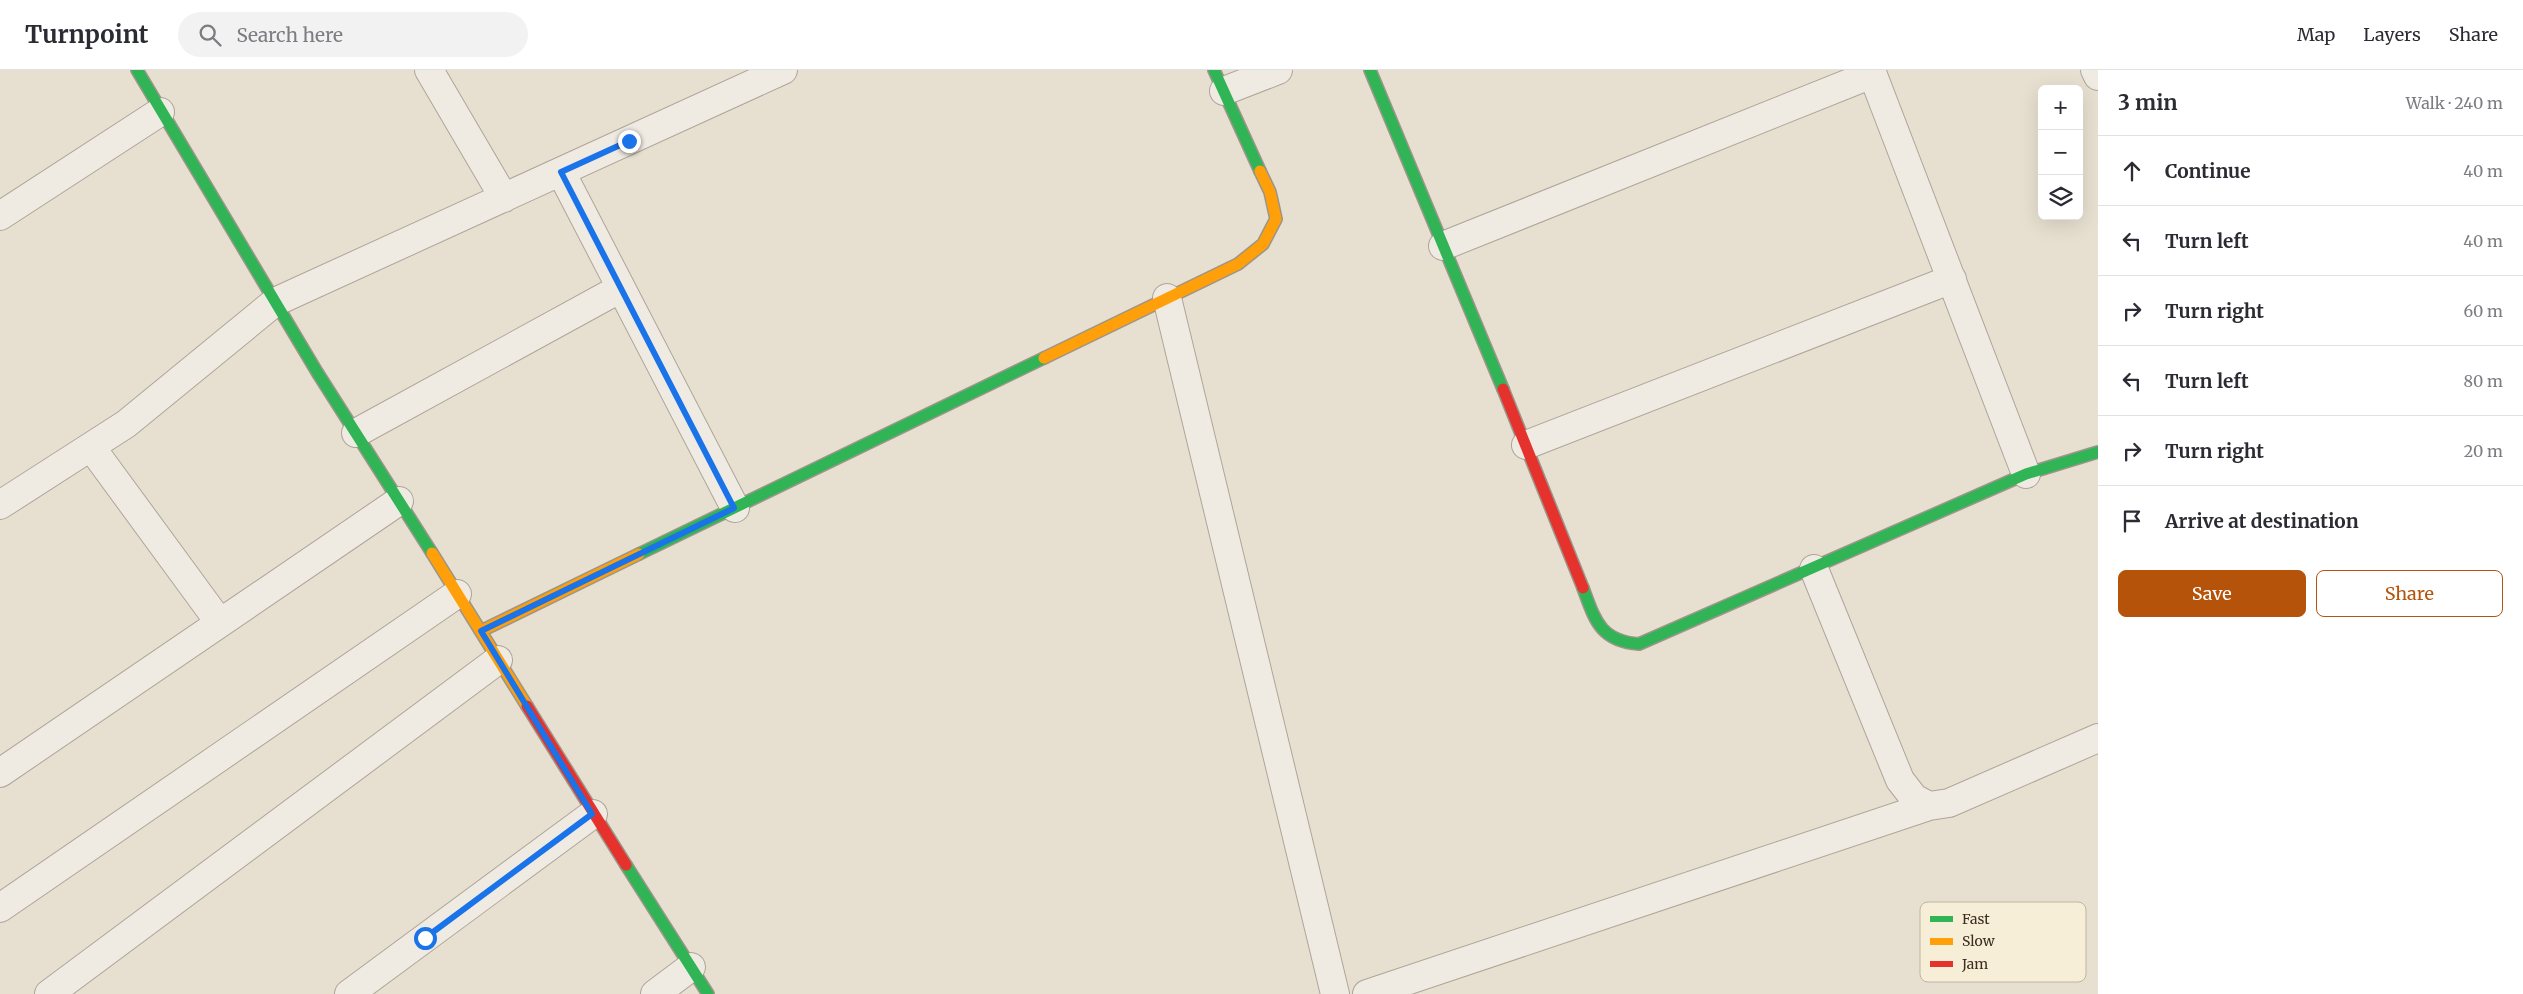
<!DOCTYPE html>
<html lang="en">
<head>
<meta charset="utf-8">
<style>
	:root { --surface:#fff; --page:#f2f2f3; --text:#2b2b33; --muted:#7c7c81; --line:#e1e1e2; --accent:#b45309 }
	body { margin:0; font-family:Merriweather,serif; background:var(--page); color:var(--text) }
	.controls { position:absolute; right:15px; top:15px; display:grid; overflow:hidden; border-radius:8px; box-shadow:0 5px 20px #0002 }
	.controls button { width:45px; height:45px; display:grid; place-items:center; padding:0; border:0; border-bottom:1px solid var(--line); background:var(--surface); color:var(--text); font:25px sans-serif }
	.stop { position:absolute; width:15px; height:15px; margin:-11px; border:4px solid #1a73e8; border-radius:50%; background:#fff }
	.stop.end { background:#1a73e8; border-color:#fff; box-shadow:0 1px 5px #0008 }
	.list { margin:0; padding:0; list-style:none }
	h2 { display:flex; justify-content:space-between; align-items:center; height:65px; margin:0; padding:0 20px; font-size:21px }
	h2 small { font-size:16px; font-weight:400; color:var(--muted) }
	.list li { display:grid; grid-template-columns:32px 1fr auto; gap:15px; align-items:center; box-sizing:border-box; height:70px; padding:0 20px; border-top:1px solid var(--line) }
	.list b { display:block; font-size:19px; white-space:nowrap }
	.list em { font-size:16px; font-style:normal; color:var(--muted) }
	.actions { display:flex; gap:10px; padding:15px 20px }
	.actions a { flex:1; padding:11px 0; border:1px solid var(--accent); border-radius:8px; text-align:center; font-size:18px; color:var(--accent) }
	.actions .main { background:var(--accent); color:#fff }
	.icon { flex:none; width:28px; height:28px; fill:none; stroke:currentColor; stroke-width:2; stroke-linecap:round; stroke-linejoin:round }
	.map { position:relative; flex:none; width:2098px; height:924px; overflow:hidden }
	header { display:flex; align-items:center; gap:30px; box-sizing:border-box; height:70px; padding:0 25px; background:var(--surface); border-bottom:1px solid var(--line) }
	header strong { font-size:24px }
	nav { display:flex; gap:28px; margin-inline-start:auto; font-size:18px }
	.search { width:350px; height:45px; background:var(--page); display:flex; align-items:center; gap:12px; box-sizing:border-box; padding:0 18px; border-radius:28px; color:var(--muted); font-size:19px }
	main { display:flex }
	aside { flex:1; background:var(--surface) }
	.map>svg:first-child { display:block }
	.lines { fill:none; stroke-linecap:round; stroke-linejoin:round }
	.street-casing { stroke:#ada599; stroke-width:30 }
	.fast-casing { stroke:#9c958a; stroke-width:14 }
	.slow-casing { stroke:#9c958a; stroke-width:14 }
	.jam-casing { stroke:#9c958a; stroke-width:14 }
	.street { stroke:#efebe3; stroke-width:28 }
	.fast { stroke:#30b455; stroke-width:11 }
	.slow { stroke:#ff9f0a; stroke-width:11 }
	.jam { stroke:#e5322d; stroke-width:11 }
	.route { stroke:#1a73e8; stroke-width:6 }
	.key { fill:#f7eed8; stroke:#bfb4a1; stroke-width:1 }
	.key-label { font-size:14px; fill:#3d2e20 }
</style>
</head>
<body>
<header>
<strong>Turnpoint</strong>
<div class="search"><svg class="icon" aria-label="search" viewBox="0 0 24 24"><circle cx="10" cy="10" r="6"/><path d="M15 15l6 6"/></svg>Search here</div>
<nav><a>Map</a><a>Layers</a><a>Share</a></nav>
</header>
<main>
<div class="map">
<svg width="2098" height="924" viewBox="0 0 2098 924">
	<rect width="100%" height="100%" fill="#e7e0d1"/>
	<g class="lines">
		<defs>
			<path id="street" d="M429,0L504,128
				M1871,0L2026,404
				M2095,0L2098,6
				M1224,21L1278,0
				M561,102L735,438
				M0,146L160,42
				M1443,176L1872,4
				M1167,228L1335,924
				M356,363L621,218
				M1526,375L1952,209
				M91,377L220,553
				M0,435L126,354L275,232L783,0
				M1814,499L1900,710L1914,728L1929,736L1949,733L2098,668
				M0,703L399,431
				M0,838L457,524
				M49,924L498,590
				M349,924L593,744
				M655,924L691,897
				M1367,924L1929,736"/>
			<path id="fast" d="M137,0L317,302L432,483
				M1214,0L1260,101
				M1370,0L1503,319
				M639,484L1044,288
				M1583,518C1595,550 1600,571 1639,574L2026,404L2098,382
				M626,795L708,924"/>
			<path id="slow" d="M1044,288L1238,194L1263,174L1276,149L1270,122L1260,101
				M432,483L527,636
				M481,561L639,484"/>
			<path id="jam" d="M1503,319L1583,518
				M527,636L626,795"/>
		</defs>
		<use href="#street" class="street-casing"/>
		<use href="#fast" class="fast-casing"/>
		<use href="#slow" class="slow-casing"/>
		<use href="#jam" class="jam-casing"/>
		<use href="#street" class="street"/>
		<use href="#fast" class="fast"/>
		<use href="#slow" class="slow"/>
		<use href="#jam" class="jam"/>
	</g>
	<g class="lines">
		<path class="route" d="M425,868L592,744L481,561L734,438L561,102L629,71"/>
	</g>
	<rect x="1920" y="832" width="166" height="80" rx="8" class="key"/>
	<rect x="1930" y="846" width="23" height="6" fill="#30b455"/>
	<rect x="1930" y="868" width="23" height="7" fill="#ff9f0a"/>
	<rect x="1930" y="891" width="23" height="6" fill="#e5322d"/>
	<g class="key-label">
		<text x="1962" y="854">Fast</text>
		<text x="1962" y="876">Slow</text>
		<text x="1962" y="899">Jam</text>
	</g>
</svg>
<div class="controls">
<button>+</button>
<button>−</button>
<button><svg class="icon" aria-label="layers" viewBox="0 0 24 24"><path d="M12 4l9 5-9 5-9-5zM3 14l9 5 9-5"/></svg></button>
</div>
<div class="stop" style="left:425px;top:868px"></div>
<div class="stop end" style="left:629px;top:71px"></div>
</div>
<aside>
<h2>3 min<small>Walk · 240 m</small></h2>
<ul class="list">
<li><svg class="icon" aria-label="ahead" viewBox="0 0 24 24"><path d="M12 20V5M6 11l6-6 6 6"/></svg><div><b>Continue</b></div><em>40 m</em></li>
<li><svg class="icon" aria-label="left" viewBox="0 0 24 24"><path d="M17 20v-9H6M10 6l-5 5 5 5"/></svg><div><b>Turn left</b></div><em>40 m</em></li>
<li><svg class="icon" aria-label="right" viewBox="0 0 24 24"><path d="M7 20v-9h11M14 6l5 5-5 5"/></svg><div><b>Turn right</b></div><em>60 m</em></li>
<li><svg class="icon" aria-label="left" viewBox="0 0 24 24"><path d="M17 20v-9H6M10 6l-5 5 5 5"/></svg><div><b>Turn left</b></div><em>80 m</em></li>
<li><svg class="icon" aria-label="right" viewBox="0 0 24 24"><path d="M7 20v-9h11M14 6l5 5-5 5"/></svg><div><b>Turn right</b></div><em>20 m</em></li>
<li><svg class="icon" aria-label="arrive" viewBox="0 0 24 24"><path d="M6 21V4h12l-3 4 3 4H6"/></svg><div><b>Arrive at destination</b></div></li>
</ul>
<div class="actions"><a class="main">Save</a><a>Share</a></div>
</aside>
</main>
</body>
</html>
